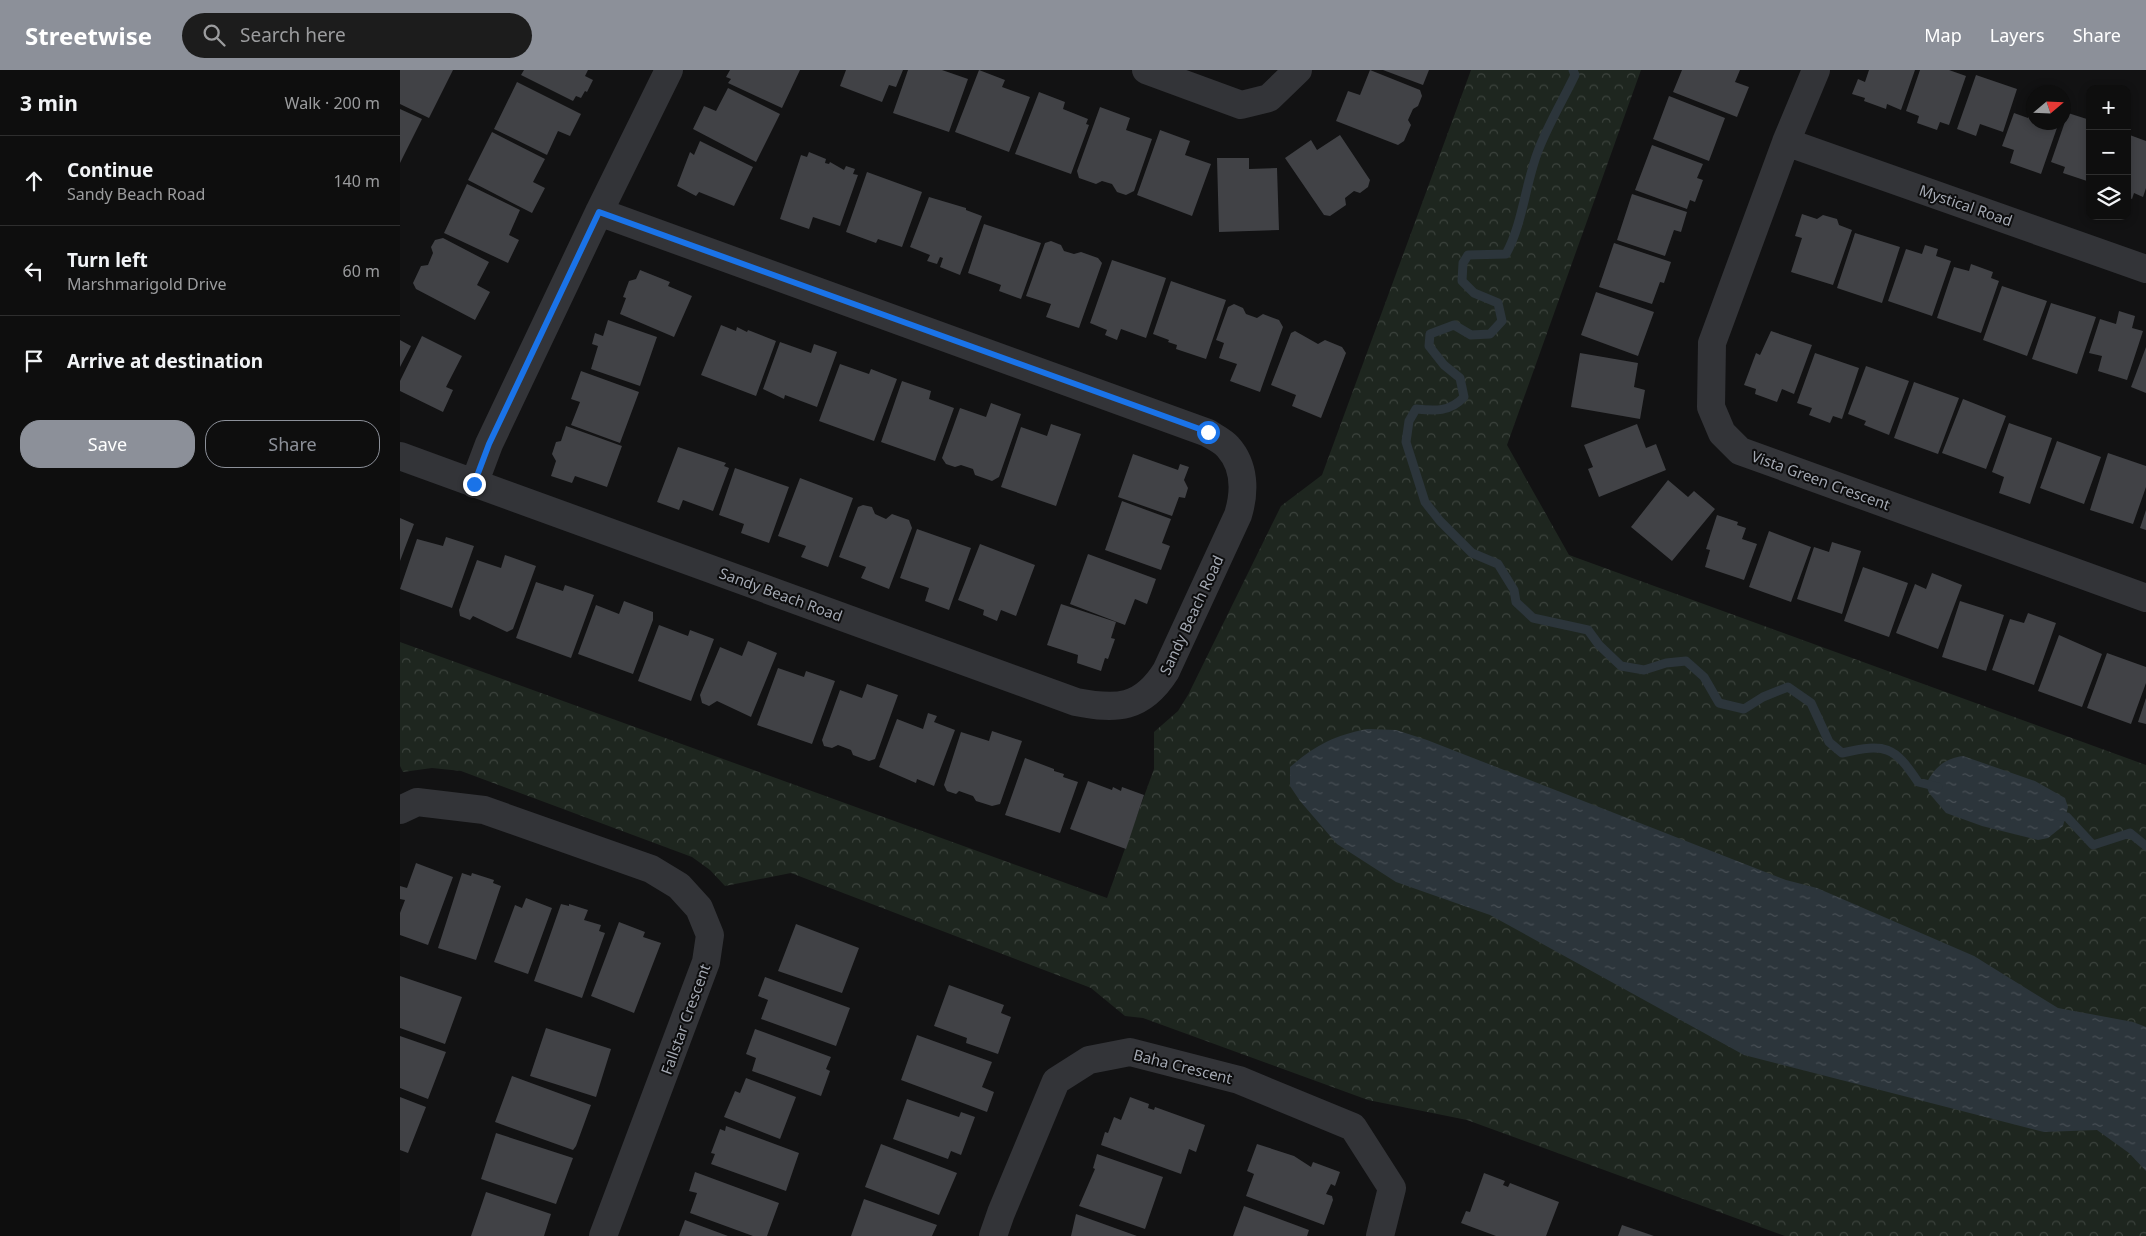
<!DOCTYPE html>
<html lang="en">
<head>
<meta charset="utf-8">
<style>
	:root { --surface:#0e0e0e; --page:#1c1c1c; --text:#f1f3f6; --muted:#9b9c9e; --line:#2e2e2e; --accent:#8c9099 }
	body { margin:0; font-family:"Noto Sans",sans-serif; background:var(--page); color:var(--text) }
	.controls { position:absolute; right:15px; top:15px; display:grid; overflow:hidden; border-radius:10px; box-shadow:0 2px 8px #0003 }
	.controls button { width:45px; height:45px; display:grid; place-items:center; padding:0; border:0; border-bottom:1px solid var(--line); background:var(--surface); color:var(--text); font:25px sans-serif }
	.compass { position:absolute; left:1626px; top:15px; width:45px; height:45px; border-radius:50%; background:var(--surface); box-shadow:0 2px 8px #0003; rotate:71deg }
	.stop { position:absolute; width:15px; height:15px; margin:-11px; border:4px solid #1a73e8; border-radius:50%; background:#fff }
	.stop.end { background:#1a73e8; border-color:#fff; box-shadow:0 1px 5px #0008 }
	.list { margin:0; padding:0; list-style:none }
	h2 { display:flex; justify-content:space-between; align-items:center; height:65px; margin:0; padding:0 20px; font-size:21px }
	h2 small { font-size:16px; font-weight:400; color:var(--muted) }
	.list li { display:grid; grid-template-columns:32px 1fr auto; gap:15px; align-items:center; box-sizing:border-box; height:90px; padding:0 20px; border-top:1px solid var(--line) }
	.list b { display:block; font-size:19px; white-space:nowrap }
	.list p { margin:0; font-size:16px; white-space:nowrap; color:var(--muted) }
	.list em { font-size:16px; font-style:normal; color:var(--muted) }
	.actions { display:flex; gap:10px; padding:15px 20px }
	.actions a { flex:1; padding:11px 0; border:1px solid var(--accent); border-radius:20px; text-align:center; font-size:18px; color:var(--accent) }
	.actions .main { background:var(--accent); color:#fff }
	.icon { flex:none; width:28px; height:28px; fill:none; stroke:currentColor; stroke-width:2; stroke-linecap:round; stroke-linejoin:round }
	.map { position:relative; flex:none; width:1746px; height:1166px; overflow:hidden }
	header { display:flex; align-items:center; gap:30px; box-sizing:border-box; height:70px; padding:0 25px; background:var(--accent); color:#fff }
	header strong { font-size:24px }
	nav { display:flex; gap:28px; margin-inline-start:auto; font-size:18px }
	.search { width:350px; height:45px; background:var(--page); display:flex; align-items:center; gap:12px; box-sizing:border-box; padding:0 18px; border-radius:28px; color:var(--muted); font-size:19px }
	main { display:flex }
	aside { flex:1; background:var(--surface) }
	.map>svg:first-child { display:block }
	.park { fill:url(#park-crowns) }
	.water { fill:url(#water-ripples) }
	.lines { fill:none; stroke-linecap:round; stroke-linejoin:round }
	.stream { stroke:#2c353b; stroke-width:9 }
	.building { fill:#414246 }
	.minor { stroke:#333438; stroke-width:28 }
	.route { stroke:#1a73e8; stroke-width:6 }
	.labels { text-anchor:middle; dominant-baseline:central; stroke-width:4; stroke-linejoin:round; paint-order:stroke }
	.street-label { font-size:15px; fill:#a4a9b3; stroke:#0d0d0e }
</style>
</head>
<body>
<header>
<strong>Streetwise</strong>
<div class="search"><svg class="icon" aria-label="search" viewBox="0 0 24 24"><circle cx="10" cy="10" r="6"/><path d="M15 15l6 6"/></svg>Search here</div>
<nav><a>Map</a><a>Layers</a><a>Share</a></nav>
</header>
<main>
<aside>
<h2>3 min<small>Walk · 200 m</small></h2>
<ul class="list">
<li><svg class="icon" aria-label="ahead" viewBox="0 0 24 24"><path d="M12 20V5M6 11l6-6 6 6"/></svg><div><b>Continue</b><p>Sandy Beach Road</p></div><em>140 m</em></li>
<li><svg class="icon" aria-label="left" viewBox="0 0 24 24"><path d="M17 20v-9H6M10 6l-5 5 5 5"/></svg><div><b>Turn left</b><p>Marshmarigold Drive</p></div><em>60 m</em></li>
<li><svg class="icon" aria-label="arrive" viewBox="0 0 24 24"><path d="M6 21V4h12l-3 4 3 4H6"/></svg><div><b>Arrive at destination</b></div></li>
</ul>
<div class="actions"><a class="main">Save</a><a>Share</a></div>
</aside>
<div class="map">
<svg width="1746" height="1166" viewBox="0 0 1746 1166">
	<defs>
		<pattern id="park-crowns" width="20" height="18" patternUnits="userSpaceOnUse" patternTransform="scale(1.25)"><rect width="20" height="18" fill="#1e261f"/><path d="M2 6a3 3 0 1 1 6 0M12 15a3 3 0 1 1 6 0" fill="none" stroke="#3c433d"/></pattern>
		<pattern id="water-ripples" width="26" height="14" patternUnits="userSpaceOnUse" patternTransform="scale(1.25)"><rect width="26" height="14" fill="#2c353b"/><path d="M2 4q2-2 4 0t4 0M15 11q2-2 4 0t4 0" fill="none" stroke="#484f55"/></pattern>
	</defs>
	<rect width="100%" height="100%" fill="#121213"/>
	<path class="park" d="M1071,0H1241L1107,375L1169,485L1746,695V1166H1385L1067,1050L968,1030L743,948L725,946L691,918L391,803L325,816L310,800L292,787L61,701L32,698L3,702L0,696V572L707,828L754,699V662L778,641L788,625L881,436L922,405Z"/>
	<path class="water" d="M967,659L996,660L1027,670L1386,810L1417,818L1574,886L1658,938L1733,952L1746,957V1101L1729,1083L1697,1060L1644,1062L1344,985L1090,845L996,812L937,774L900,731L890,716V697C916,675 933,666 967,659Z
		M1563,686L1635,711L1665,728L1668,737L1663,756L1648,768L1638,770L1582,756L1546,743L1529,723L1526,714C1535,697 1544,689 1563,686Z"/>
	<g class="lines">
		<path class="stream" d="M1173,0L1175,5C1163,30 1148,55 1138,81C1125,115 1123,153 1106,184L1068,185L1063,193L1062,211L1074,223L1098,233L1102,251L1090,264L1071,265L1054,255L1030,264L1029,276L1044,295L1060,308L1064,327C1050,342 1035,341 1016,339L1009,351L1006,372L1025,432L1040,451L1072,483L1098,494L1114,520L1116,532L1133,548L1188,560L1199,575L1221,596L1244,600L1266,593L1286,591L1304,607L1319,633L1344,639L1363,627L1388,617L1411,633L1429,672L1442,683C1486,673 1494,676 1518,712L1538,717
			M1655,745L1667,747L1693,775L1730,763L1746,776"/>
	</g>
	<path class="building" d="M0,0H53L29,48L0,34Z
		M124,0H188L185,6L193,10L187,22L185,21L181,28L176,26L173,31L121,5Z
		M330,0H400L382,38L328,13L331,9L326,7Z
		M446,0H503L496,17L489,15L482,32L440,16Z
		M508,0H542L568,9L549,62L493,43Z
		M579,0L605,10L602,17L630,27L609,82L555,62Z
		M970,0L1020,20L1022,26L1018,36L1013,39L1008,50L1011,55L1004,71L998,75L936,51L948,21L960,25Z
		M983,0H1029L1023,15Z
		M1282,0H1340L1335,12L1349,17L1337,47L1273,22Z
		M1469,0H1515L1501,40L1487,34L1486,39L1464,31L1465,28L1452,24L1458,9L1465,12Z
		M1520,0H1549L1566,6L1549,55L1540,52L1537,60L1517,53L1519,46L1506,41Z
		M1576,5L1617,19L1603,62L1580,54L1576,66L1557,59Z
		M117,12L181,44L170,66L158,61L147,85L94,59Z
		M328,18L380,44L356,92L293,59L304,36L316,41Z
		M639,22L665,32L663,39L688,49L686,54L689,55L671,104L615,84Z
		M1269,26L1325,48L1309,91L1253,69Z
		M1632,35L1634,52H1659L1641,104L1610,93L1614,80L1602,76L1614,43L1628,48Z
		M700,37L730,48L726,60L752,69L734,121L726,125L717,122L712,114L702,111L696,114L679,108L677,101Z
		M0,39L22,49L0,93Z
		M1668,43L1690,50V112L1663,103L1665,97L1651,92Z
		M760,60L790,71L785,85L811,94L792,146L737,125Z
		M92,62L145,89L133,112L145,118L132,143L68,110Z
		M1727,64L1746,71V118L1743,127L1734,123L1732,129L1727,127Z
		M940,65L970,110L968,117L960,123L954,121L945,128L946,135L930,146L924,145L885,88L911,70L917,80Z
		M300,71L353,97L334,136L299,122L296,126L277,116L290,82L294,85Z
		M1252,75L1303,94L1297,108L1303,110L1295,132L1290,130L1287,139L1235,120Z
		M409,82L426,89L425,93L429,94L430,92L444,100L446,96L455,99L453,104L458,105L440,156L413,147L409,159L380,149L401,85L407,87Z
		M817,88H849V99L877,98L879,160L819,162Z
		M467,102L522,122L502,177L478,169L476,173L446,162Z
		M67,114L120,140L109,165L119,170L108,193L44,163Z
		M1232,124L1287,142L1281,162L1274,160L1265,186L1217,170Z
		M529,127L566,138V140L582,146L560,205L540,197L543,188L540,187L537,194L527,191L530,185L510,177Z
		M1402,144L1417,149L1423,145L1437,149L1439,155L1452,160L1433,215L1391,202L1402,168L1395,166Z
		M584,154L641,173L621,229L599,221L601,215L593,212L568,203Z
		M1455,163L1500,177L1482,233L1437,218Z
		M43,168L89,192L77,215L90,222L75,250L16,219L13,213L21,196L28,195L33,183L31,177L35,170Z
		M651,171L661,175L664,181L674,184L681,182L698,188L702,193L679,258L646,247L651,234L626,226L645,173Z
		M1214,173L1271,192L1264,213L1260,212L1252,234L1199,217Z
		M1525,175L1538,179L1536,186L1551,191L1532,246L1488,231L1506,179L1522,184Z
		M712,190L766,208L746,268L721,259L717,270L705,265L707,260L690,253Z
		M1571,194L1593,202L1591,208L1599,211L1581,263L1537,248L1554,197L1569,201Z
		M240,200L270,212L268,216L292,226L274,267L220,244L226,228L223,227L229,211L236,209Z
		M771,211L826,230L806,289L776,279L777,275L768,272L769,270L753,264Z
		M1602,216L1647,231L1627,286L1583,270Z
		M1196,222L1254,242L1238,286L1181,265Z
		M1651,233L1696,247L1677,304L1632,289Z
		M834,234L843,238L846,244L857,248L863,244L879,250L883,257L860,322L830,311L837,294L819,288L824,273L816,270L828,237Z
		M1719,241L1735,246L1732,258L1743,261L1727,310L1698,301L1702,286L1689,283L1700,249L1716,254Z
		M208,250L257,267L240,316L191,299L198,276L192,274L195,263L203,266Z
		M321,255L336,261L337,257L347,262L348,260L376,271L356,326L301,305Z
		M895,261L918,274L925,270L942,277L946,283L921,348L892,336L896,325L871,315L891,263Z
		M1371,261L1412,275L1394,324L1382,319L1377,332L1355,324L1356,319L1344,315L1356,283L1360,285Z
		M22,266L62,286L46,317L53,320L43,342L0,321V311Z
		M0,270L11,276L0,297Z
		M380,272L411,283L414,274L437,282L417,337L385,325L384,329L363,319Z
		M1746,277V323L1731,317Z
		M1180,283L1238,293L1234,317L1245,320L1240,349L1171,337Z
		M1415,283L1459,298L1442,349L1433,346L1430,353L1409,345L1412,338L1397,333Z
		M440,294L469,304L471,299L497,309L474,371L419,351Z
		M1466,296L1509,311L1489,365L1464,355L1466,351L1448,344Z
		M181,301L239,322L220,373L171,355L180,332L171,329Z
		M502,311L531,321L529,329L554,338L535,391L481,372Z
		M1514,312L1559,328L1538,384L1494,368Z
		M1563,329L1606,346L1586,399L1542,383Z
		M591,333L621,344L599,407L592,411L575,405L573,399L561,395L555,397L546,394L542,388L560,338L586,347Z
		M1609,353L1652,368L1630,434L1599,423L1604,407L1592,402Z
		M651,354L681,364L656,436L601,417L621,357L647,366Z
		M1237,354L1246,378L1256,374L1266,400L1199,427L1188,399L1193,397L1184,375Z
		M166,356L222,376L207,417L175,406L172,413L151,406L156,391L152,384L156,372L161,371Z
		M1657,371L1701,387L1684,434L1640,418Z
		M278,377L326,393L324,396L329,398L313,441L283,430L279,440L257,432Z
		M1708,383L1746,396V417L1733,454L1690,440Z
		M733,384L778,400L780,394L789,397L784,410L788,418L785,428L779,427L772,446L718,427Z
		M335,398L389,417L369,473L341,463L344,454L319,445Z
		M400,408L453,428L428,497L401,487L406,476L378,466Z
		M1268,410L1288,427L1294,421L1315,439L1272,491L1231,457Z
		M722,431L771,449L762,473L770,476L761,500L705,480Z
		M463,435L472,437L475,444L486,449L492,444L509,450L512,458L489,519L461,508L466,497L439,487L458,437Z
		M1746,440V460L1740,458Z
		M1317,445L1338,452L1337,455L1346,458L1342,469L1357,474L1344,510L1305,497L1310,480L1306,479Z
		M0,448L14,454L0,491Z
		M517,459L571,478L549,540L525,531L529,518L500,508Z
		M1369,461L1411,477L1391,532L1349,517Z
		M46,467L74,476L52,538L0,519L17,469L43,476Z
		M1432,472L1461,481L1442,544L1397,529L1414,477L1429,482Z
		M580,474L635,495L616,546L601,540L597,551L583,545L584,540L558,530Z
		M688,484L756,509L747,534L735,529L725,555L670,534Z
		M105,485L136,496L113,559L107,562L73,546L70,550L60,546L59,540L77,490L101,498Z
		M1463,497L1508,513L1489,567L1444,551Z
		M1532,503L1562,515L1538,579L1496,563L1515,514L1526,519Z
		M136,512L163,521L165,515L194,525L171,588L116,568Z
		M224,531L253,542V550L233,604L178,584L196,535L219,544Z
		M1560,531L1604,545L1586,601L1542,587Z
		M661,534L716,552L711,568L715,569L708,589L705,588L701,601L677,593L678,585L647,575Z
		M1628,543L1656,553L1634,615L1592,600L1610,549L1624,553Z
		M259,555L288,566L290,560L314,569L291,631L238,611Z
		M1659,565L1702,584L1682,637L1638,621Z
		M348,571L377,583L351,647L317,631L309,636L302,633L300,625L320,577L342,586Z
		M1707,583L1746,597V613L1731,654L1687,638Z
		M378,598L404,607L406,601L435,611L412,674L357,655Z
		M467,614L498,625L475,689L469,691L453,685L451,680L438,675L432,678L424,676L422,670L440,620L462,628Z
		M1746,628V654L1738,652Z
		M528,643L537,646L534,652L555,660L534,716L517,709L516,713L479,697L497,649L523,659Z
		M592,661L622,671L600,734L592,736L576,731L573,726L559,721L556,724L547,721L544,715L561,662L589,671Z
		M625,688L654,699V701L664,704L663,707L678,712L660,763L605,745Z
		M688,711L712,720L713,717L721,721L722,717L744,725L726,779L670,759Z
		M16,793L53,807L28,875L0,865V843L5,830L0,829V816L7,818Z
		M62,803L71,806L72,803L94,810L93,813L101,816L76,890L38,878Z
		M126,828L152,838L128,904L94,892L115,835L122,838Z
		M161,834L169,836V834L188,840L184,850L201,855L199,861L205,863L182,928L134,911Z
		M219,852L245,862L243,867L261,873L234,943L191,926Z
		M396,854L459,878L442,923L378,901Z
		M0,906L62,927L45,974L0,958Z
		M365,907L450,938L436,976L361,949L368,930L358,926Z
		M549,915L604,935L601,943L611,947L598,984L566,973L567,968L534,956Z
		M146,958L211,979L196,1027L130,1006Z
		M355,959L431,987L426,999L430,1001L421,1026L352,1001L356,988L346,984Z
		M517,965L592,992L582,1017L594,1022L587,1042L501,1010Z
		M0,966L46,982L28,1029L0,1018Z
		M112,1006L191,1035L176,1076L173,1080L95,1052Z
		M346,1008L396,1027L380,1069L324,1047L335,1021L340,1023Z
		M0,1027L26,1037L8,1083L0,1080Z
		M730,1027L749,1034L748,1038L754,1040L755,1037L805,1055L796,1082L789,1079L781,1104L701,1075L705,1062L708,1063L714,1047L721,1050Z
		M507,1029L559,1047L561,1042L575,1047L561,1085L551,1081L548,1089L493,1069Z
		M326,1056L399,1083L386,1121L311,1094L315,1084L311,1083L320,1059L325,1061Z
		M96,1063L173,1088L156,1134L81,1109Z
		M481,1074L557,1103L539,1145L465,1117Z
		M857,1074L894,1086L911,1097L913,1092L940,1102L935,1116L931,1114L926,1124L932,1126L933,1130L924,1155L846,1126L854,1104L847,1101Z
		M697,1084L763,1107L745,1159L679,1136L695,1099L693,1098Z
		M295,1102L379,1133L367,1166H353L290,1143L297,1123L289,1121Z
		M1084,1103L1105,1111L1103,1115L1108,1117L1110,1113L1159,1132L1146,1166H1096L1061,1153L1066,1141L1070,1142Z
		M86,1122L151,1144L144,1166H71Z
		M464,1129L537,1155L532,1166H451Z
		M844,1136L909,1160L907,1166H833Z
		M676,1144L737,1166H671Z
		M285,1150L328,1166H279Z
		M1222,1155L1254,1166H1218Z"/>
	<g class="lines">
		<path class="minor" d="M746,0L841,35L869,28L898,0
			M1416,0L1386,72L1312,273L1311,337L1322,363L1340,381L1746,528
			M1386,72L1746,199
			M0,386L676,632C717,640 742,639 766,601L838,445C845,422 845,396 828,377C823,371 814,367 808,363L199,142
			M74,414L89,374L199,142L269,0
			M0,740L17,732L84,740L251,799L279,816L299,838L310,865L306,892L203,1166
			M593,1166L601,1143L656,1011L689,990L730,982L839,1010L953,1057L992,1118L980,1166"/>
	</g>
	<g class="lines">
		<path class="route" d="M74,414L89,374L199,142L808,362"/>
	</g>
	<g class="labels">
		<g class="street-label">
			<text transform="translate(1566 135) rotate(19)">Mystical Road</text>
			<text transform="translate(1421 410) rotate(20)">Vista Green Crescent</text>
			<text transform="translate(381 524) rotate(20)">Sandy Beach Road</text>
			<text transform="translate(791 545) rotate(-65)">Sandy Beach Road</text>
			<text transform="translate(285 949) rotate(-70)">Fallstar Crescent</text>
			<text transform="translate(783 996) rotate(14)">Baha Crescent</text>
		</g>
	</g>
</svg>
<div class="controls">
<button>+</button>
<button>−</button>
<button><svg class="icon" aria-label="layers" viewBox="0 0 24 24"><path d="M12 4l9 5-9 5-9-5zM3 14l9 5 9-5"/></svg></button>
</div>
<svg class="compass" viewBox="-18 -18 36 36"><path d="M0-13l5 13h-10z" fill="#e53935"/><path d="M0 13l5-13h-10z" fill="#9b9c9e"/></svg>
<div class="stop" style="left:808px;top:362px"></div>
<div class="stop end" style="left:74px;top:414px"></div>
</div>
</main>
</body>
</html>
